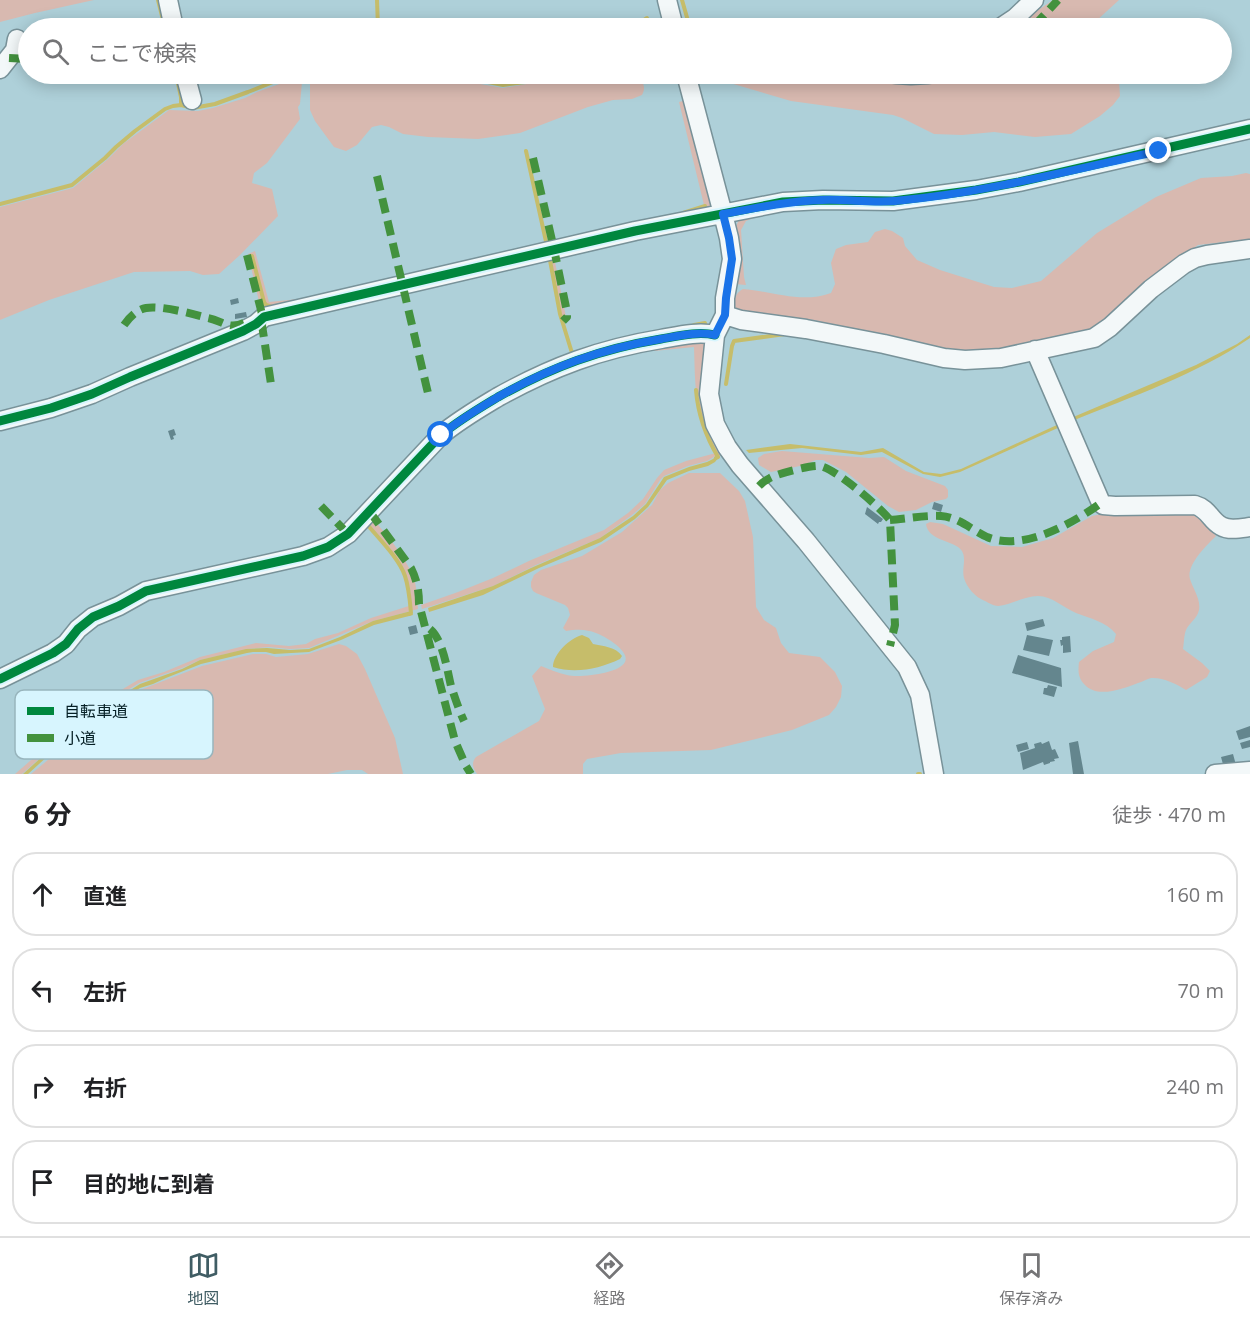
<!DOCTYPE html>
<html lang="ja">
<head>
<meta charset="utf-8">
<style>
	:root { --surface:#fff; --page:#f6f6f6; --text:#202124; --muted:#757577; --line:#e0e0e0; --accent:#405d64 }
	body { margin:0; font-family:"Open Sans","Noto Sans JP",sans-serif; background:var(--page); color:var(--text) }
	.stop { position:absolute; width:18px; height:18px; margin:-14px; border:4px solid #1a73e8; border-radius:50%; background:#fff }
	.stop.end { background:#1a73e8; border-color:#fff; box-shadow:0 2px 6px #0008 }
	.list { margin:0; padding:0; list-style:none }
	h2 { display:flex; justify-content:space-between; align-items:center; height:78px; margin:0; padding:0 24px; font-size:26px }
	h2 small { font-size:20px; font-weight:400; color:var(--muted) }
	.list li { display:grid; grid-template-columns:39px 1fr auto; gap:18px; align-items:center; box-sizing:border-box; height:84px; margin:0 12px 12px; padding:0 12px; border:2px solid var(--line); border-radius:24px }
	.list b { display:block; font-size:22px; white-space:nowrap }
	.list em { font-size:20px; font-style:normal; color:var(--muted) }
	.icon { flex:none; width:33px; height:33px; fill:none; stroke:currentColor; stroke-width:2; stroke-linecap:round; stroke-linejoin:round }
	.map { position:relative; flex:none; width:1250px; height:774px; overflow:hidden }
	.search { position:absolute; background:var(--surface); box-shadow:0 3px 15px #0003; left:18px; right:18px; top:18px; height:66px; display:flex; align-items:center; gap:15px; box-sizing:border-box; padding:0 21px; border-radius:33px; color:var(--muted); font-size:22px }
	.sheet { height:462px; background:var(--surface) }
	nav { display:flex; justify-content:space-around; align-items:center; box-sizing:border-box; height:84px; border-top:2px solid var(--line); background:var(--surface); font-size:16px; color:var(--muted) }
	nav a { display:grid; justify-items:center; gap:3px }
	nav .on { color:var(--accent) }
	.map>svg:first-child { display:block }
	.green { fill:#d8b9b0 }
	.water { fill:#c6bd6a }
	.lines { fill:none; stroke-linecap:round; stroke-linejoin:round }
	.stream { stroke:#c6bd6a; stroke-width:4 }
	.building { fill:#64868e }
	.minor-casing { stroke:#789299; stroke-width:21 }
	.minor { stroke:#f3f8f9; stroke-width:18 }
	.quiet { stroke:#43923e; stroke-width:8; stroke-dasharray:15 8; stroke-linecap:butt }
	.cycleway-casing { stroke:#d7f5fe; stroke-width:13 }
	.cycleway { stroke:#00873e; stroke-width:9 }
	.route { stroke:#1a73e8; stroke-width:8 }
	.key { fill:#d7f5fe; stroke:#98b5bd; stroke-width:1.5 }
	.key-label { font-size:16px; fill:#051f25 }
</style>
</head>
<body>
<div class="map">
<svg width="1250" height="774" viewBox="0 0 1250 774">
	<rect width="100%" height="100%" fill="#aed0d9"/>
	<path class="green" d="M0,0H94L35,13L0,22Z
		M1053,0H1119L1095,22L1091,28H1012Z
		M560,74H636C642,81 647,86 642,95L632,99L613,100L588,107L520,133L478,139L428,137L403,134L389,127L381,125L372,127L357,145L346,151L334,147L315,121L310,110V83L452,79L503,88L538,82Z
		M721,74H849L892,81L925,83L940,74H1114L1119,81L1120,96L1113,105L1100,116L1071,134L1035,137L994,132L962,135L934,134L902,118L893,115L791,101L730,83Z
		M285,82H302L300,104L298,107L300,119L267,163L254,173L252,183L272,189L278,216L240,255L219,274L203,275L190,271L134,272L49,300L0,320V207L73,188L108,159L123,144L169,110L198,111L213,108L245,98L257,92Z
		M687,100L713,202L708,212L659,219L704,205L679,102Z
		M1246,173L1250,174V239L1198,245L1171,264L1097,329L996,351L952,352L814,320L741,314L735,310C733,301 735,293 743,289C772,291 801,304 831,293L835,284L831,263L836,249L846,245L868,242L875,232L885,229L892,231L903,238L905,246L917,260L940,270L994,287L1012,288L1041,281L1097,233L1156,197L1201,178L1232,176Z
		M793,209L756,217L746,221L741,230L744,277L746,285L735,284V228L741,216Z
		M255,251L269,302L319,297L263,309L260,306L248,254Z
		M547,254L554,257L566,317L561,321Z
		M705,337L725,455L719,456L717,455L707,461L688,466L664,476L660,480L645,504L632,515L600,538L536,565L493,586L422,609L421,605L458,592L493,578L531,560L604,530L628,513L643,499L657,478L664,470L686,461L716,453C713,443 707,433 703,422C694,399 695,372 694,347L654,351L652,343Z
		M782,451L869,458L884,457L906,471L945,486L948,490V497L946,499L932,502L916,510L899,512L888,506L846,472L823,460H816L800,466L771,472L759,465L758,458L764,454Z
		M689,473H720L739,491L745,501L753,537L756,607L764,620L776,628L781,643L789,653L820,657L835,672L842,686L841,697L836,707L829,715L792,730L711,750L621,753L587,759L583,764V774H477C473,768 471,763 476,757L539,721L545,709L532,676L541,666C549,669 558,673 567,675C579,678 619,674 625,662C631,650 599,632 589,631C581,629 573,630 566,631L563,628L570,615L568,608L565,605L536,593L533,591L531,587V582L534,575L541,570L582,556L622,532L652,505L660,490L668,483Z
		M1185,510C1197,517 1208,524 1216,536C1207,545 1186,565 1190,579C1193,589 1201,599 1199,610C1197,619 1189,623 1186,630C1184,635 1184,643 1183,649L1202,663L1210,671L1207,677L1186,690C1177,684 1162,677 1151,678C1147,679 1142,682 1138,683C1122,689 1097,699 1084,684C1078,677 1078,671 1079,662L1093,651L1114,642L1116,634C1105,621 1091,619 1076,613C1064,608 1052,596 1038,596C1024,596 1011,605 998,606C994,606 989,603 985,601C975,597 967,588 964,578C961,567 969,555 958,547C947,540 928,539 926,524L930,522L943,524L991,546L1022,547L1053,538L1092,516L1106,513Z
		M372,518C387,535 404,555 413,576C417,586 417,598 418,609L373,621L309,648L290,649L269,647L247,649L200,660L182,668L139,683L94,711L80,722L22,774H15L91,708L138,680L164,672L200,657L256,643L289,646L306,644L315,639L338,633L371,618L412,605C410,566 389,549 366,520Z
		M339,644L346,646L357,654L365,669L395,738L403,774H368L362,770H347L328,774H31L49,759L82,727L99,715L140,690L202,666L253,654H266L276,657L308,654Z"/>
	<path class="water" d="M1250,335V338C1198,374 1131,397 1072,421L1071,418L1196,365L1237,344Z
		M1059,424L1060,427L960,472L940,477L923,474L882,452L861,455L802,448L749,453L746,450L790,444L861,452L883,448L924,472L941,474L961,469Z
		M717,455L719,457L715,462L708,466L689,471L667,480L648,507L635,519L601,542L539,568L483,595L429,612L428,608L493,586L531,568L600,538L633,516L646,504L664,477L689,467L707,462L713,459Z
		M411,611L413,615L374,625L341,640L309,652L274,654L266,652H253L247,653L201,664L166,678L153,684L140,688L105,709L82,725L28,774H23L80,722L95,711L116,699L140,684L182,669L200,660L246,649L267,648L290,650L309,649L340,637L373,621Z
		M582,635L589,638L593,644C603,646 616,647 622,656L620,659C599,669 575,674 553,667C553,654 570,638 582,635Z"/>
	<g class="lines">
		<path class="stream" d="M158,0L165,28
			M377,0L378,28
			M682,0L690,28
			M632,28L647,18
			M176,74L181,97V105
			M526,151L547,246
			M0,204L72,185L105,158L116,147L135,131L165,109L173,106L181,105L193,108L215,104L248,92L283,78L335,79L379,76L453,75L503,85L525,82L550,74
			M683,213L705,206
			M549,255L560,314L572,353
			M252,256L264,302L266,305L272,307
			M694,325L705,323
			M726,384L732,346L734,341L785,334
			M696,390C698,415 705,435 718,457L716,458
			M366,523C378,538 399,558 405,576C409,588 410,601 411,613L409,614
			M918,774H920"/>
	</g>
	<path class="building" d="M238,298L239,303L231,305L230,300Z
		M246,312L247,317L235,319V314Z
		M174,429L176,435L173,436L174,439L171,440L168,431Z
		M934,502L943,505L941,512L932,509Z
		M867,507L883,519L881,522H879L878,524L865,514Z
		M1043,619L1045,626L1027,631L1025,623Z
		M416,625L418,633L410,635L408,627Z
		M1027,635L1053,640L1049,656L1023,650Z
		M1070,636L1071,652L1063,653V645L1061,646L1060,640H1062V637Z
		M1018,655L1061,668L1062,687L1012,673Z
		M1048,685L1057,687L1054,697L1043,694L1044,688H1047Z
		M1250,726V737L1239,740L1236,731Z
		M1250,740V747L1242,749L1240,743Z
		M1049,741L1052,750L1055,749L1059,758L1054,759L1055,761L1050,762V763L1044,765L1043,762L1023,770L1020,753L1035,748L1034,744L1041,742L1042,744Z
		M1078,741L1084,774H1073L1069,743Z
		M1027,742L1029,749L1018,752L1016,745Z
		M1233,754L1236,765L1224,768L1221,757Z"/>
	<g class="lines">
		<defs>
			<path id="minor" d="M168,0L174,28
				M667,0L674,28
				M1000,28L1015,18L1034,0
				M0,69L15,50L17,39
				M185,74L192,100
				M686,74L723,214L729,238L732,259L725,298V315L715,335L709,394L715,424L727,447L740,465L806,541L907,667L920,695L934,774
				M896,74L911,75L928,74
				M725,315L741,320L806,329L884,344L944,358L965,360L1001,358L1094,338L1110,327L1151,289L1184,264L1195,258L1207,255L1250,249
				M1035,350L1101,503L1103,505L1115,506L1195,505C1209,509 1210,520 1221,526C1229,531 1242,528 1250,527
				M0,421L51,408L92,394L130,377L243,331L256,324L264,317L635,231L783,202L823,200L893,201L976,190L1019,182L1250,129
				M0,679L53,653L66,644L78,629L93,617L119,606L146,591L303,556L328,547L348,534L441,435C459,420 478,409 498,397C552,367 600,349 661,339C678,336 698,331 715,335
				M1215,774L1250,771"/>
		</defs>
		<use href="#minor" class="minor-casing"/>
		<use href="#minor" class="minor"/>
		<path class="quiet" d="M1034,26L1058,0
			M9,58L28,59
			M533,158L554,249L567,312V317L563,321
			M377,176L427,389L428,393L424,396
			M247,255L263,318L262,325L271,384
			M124,325C129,318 136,310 146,308C160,305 193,314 208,318C223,321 228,330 244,323
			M759,486C762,483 766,480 770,478C779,473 811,465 820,466C836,469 880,507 890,520L895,625L890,646
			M321,506L348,534
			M370,512L411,568C417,580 419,591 419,604L455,741L466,766L471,774
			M890,520C905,519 926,515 941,516C958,517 972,530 987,537C1022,552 1072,524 1101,503
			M430,629C443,640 447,669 451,686C455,698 459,710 464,721"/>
		<defs>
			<path id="cycleway" d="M0,421L51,408L92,394L130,377L243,331L256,324L264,317L635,231L783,202L823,200L893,201L976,190L1019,182L1250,129
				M0,679L53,653L66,644L78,629L93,617L119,606L146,591L303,556L328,547L348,534L441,435C459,420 478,409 498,397C552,367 600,349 661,339C678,336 698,331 715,335"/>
		</defs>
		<use href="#cycleway" class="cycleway-casing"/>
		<use href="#cycleway" class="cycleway"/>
	</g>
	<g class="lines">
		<path class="route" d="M441,435C459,420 478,409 498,397C551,367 600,349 661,339C678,336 698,331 715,335L725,315L726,298L732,259L729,238L723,214C756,208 788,201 822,200C846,199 871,203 895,201C984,193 1072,170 1159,151"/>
	</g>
	<rect x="15" y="690" width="198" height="69" rx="9" class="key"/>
	<rect x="27" y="707" width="27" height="8" fill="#00873e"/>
	<rect x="27" y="734" width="27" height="8" fill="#43923e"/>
	<g class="key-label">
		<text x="64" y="717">自転車道</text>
		<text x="64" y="744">小道</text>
	</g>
</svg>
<div class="stop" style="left:441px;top:435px"></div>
<div class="stop end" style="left:1159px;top:151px"></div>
<div class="search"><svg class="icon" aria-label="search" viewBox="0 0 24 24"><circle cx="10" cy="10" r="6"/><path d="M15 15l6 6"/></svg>ここで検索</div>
</div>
<section class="sheet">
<h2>6 分<small>徒歩 · 470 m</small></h2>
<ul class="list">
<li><svg class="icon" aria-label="ahead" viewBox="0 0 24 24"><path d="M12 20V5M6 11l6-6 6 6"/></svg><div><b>直進</b></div><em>160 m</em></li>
<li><svg class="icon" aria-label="left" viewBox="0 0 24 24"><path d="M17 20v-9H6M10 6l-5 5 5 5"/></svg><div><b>左折</b></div><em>70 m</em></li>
<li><svg class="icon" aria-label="right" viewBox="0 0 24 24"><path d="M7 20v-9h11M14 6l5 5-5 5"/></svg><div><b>右折</b></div><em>240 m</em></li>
<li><svg class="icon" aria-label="arrive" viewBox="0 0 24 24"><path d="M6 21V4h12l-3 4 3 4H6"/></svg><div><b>目的地に到着</b></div></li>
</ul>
</section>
<nav>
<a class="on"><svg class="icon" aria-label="map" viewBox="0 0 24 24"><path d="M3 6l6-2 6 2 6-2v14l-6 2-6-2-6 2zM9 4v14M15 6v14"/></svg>地図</a>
<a><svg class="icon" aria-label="directions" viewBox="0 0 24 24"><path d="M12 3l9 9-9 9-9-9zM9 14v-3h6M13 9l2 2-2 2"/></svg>経路</a>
<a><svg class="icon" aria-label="saved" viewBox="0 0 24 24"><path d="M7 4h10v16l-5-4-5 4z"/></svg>保存済み</a>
</nav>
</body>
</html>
